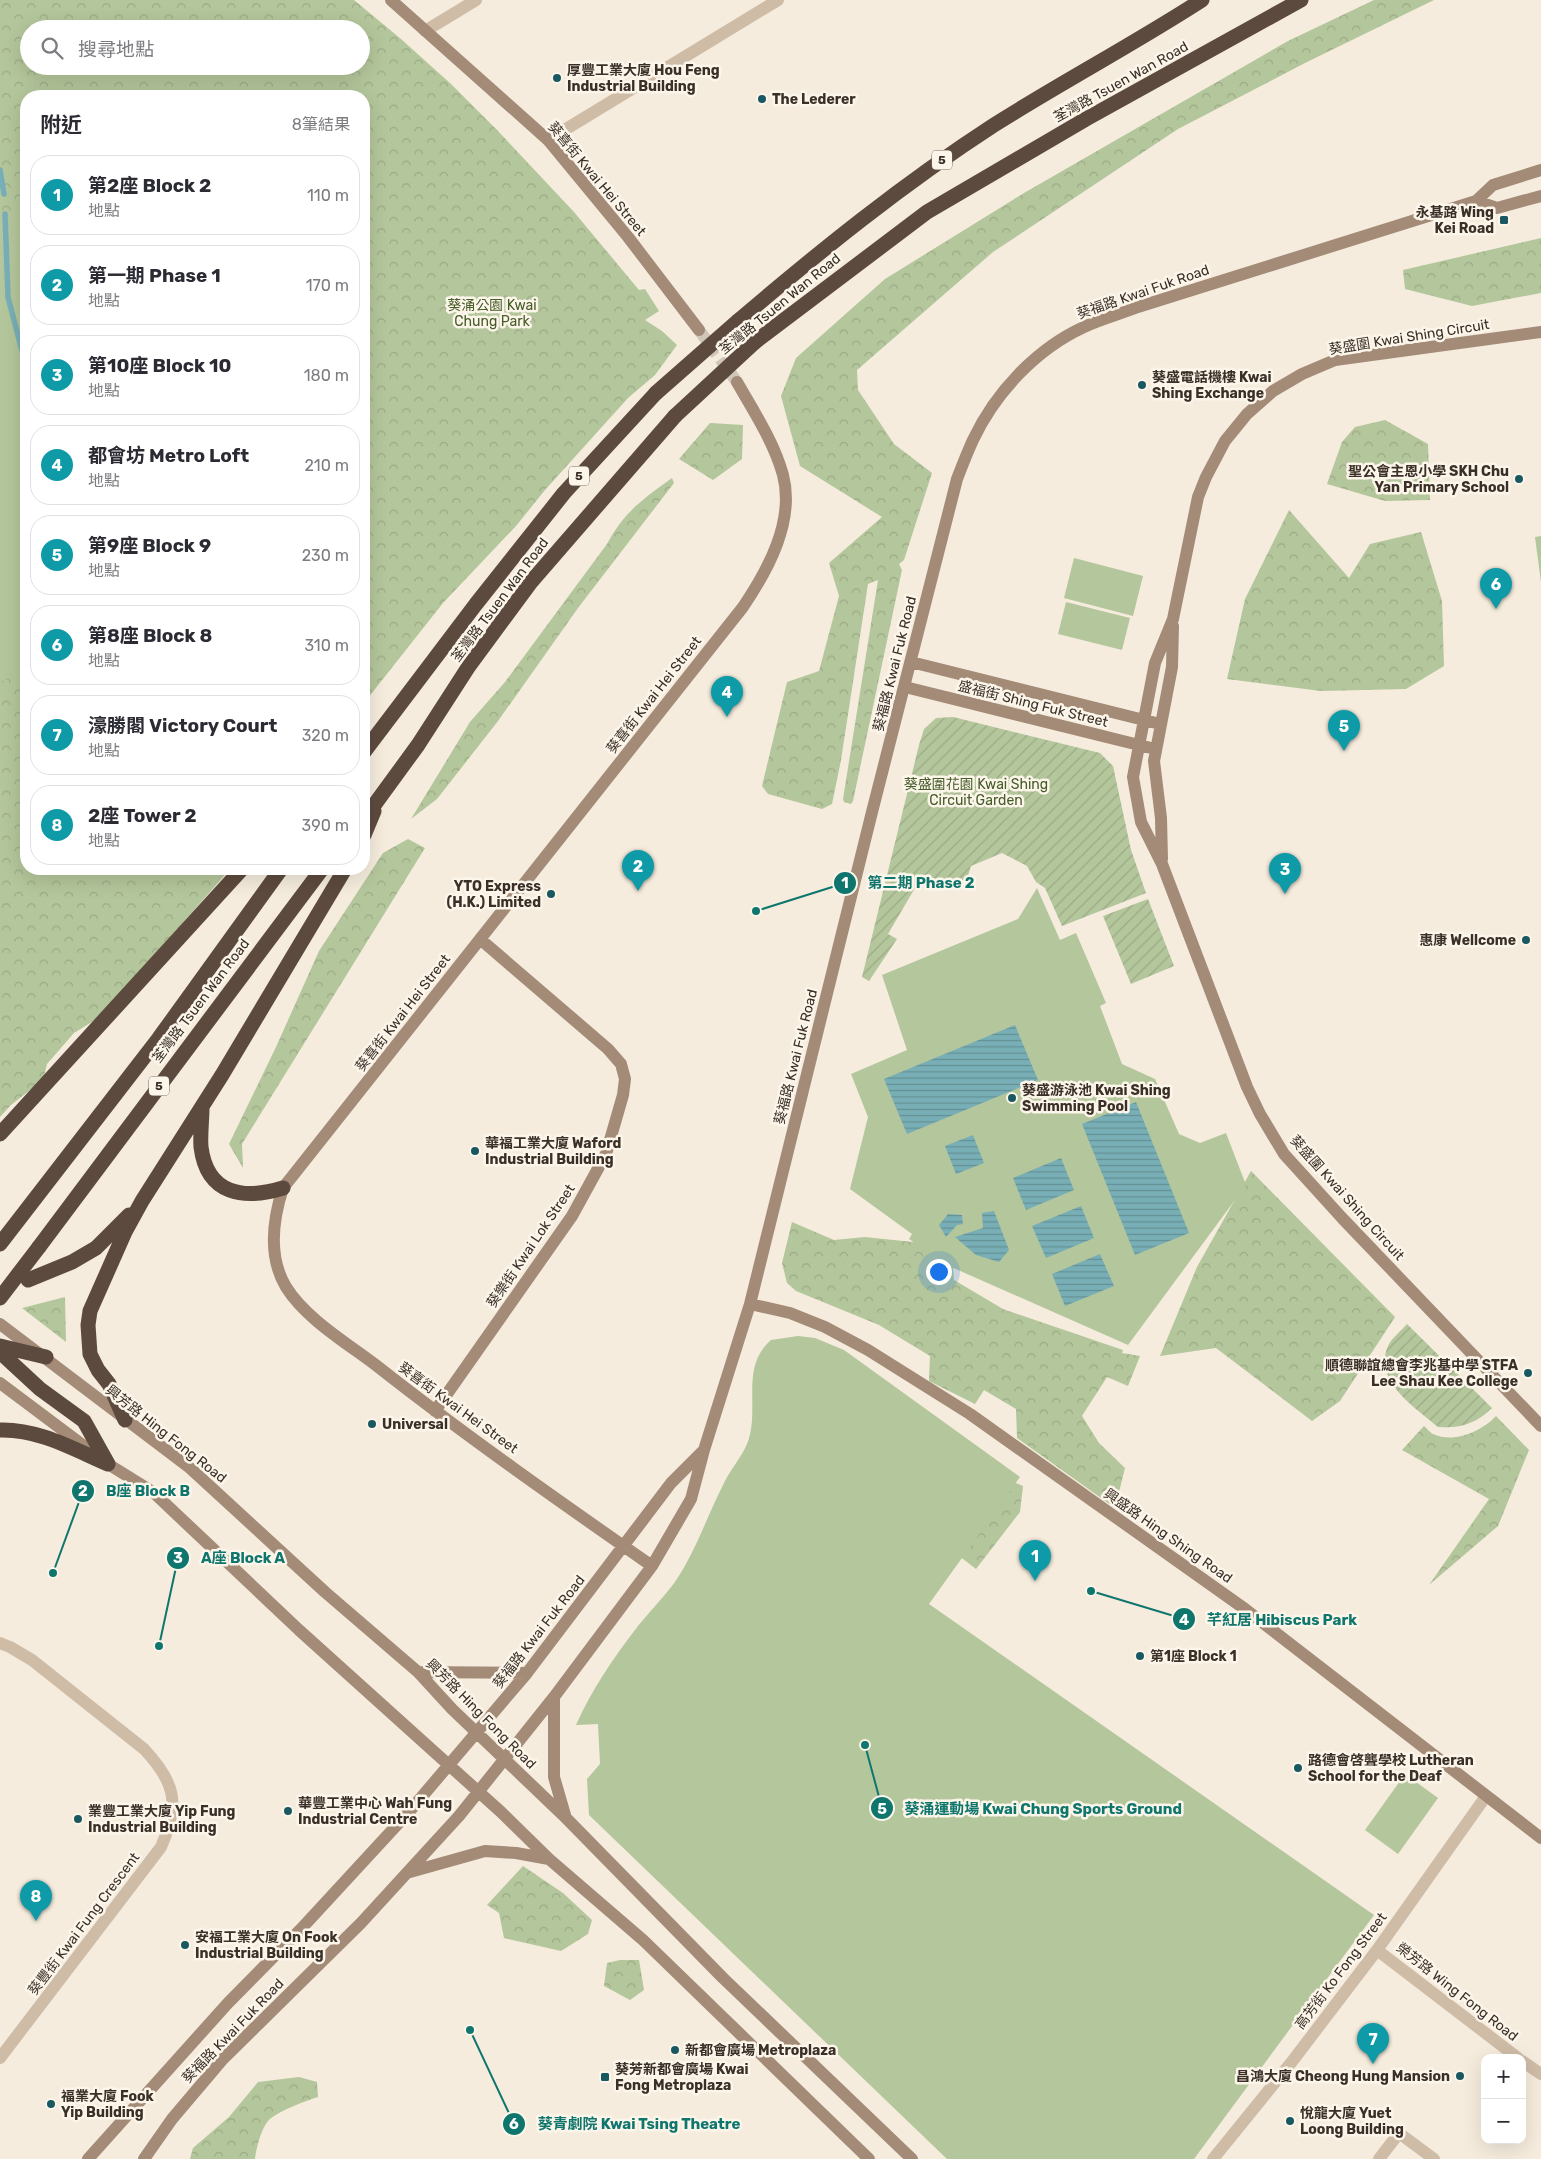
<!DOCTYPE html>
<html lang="zh-TW">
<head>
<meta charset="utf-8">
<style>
	:root { --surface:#fff; --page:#f2f2f3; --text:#2b2b33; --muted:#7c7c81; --line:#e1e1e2; --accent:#195761 }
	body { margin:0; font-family:Rubik,"Noto Sans TC",sans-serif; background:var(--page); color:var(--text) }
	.controls { position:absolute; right:15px; bottom:15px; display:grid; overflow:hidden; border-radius:10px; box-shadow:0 5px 20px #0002 }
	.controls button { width:45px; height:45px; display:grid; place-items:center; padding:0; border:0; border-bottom:1px solid var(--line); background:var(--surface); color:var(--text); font:25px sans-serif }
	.you { position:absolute; left:938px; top:1271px; width:18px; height:18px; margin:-12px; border:4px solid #fff; border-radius:50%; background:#1a73e8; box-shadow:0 0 0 8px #1a73e833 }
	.badge { display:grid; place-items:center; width:32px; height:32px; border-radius:50%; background:var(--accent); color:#fff; font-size:16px; font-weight:700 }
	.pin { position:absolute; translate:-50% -41px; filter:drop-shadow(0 1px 2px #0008) }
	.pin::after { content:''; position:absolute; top:26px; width:18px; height:15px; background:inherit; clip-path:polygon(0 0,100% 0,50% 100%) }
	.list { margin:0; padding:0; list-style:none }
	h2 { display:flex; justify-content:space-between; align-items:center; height:65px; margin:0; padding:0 20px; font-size:21px }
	h2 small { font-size:16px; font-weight:400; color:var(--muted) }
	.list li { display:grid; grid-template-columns:32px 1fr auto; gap:15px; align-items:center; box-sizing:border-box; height:80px; margin:0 10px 10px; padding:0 10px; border:1px solid var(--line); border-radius:20px }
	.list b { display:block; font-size:19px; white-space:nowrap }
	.list p { margin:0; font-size:16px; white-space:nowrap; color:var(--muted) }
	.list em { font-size:16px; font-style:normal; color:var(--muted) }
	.icon { flex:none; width:28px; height:28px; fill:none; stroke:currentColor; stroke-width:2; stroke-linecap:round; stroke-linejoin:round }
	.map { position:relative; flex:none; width:1541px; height:2159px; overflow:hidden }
	.search { position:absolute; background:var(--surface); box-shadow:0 5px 20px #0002; left:20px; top:20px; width:350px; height:55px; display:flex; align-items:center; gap:12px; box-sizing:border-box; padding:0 18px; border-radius:28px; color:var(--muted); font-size:19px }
	.panel { position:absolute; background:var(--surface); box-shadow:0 5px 20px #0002; left:20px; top:90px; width:350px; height:785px; border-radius:20px }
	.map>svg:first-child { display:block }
	.forest { fill:url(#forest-crowns); fill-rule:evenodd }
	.garden { fill:url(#garden-furrows) }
	.pitch { fill:#b4c69b }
	.water { fill:url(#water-rules) }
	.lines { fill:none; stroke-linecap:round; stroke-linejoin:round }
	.stream { stroke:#78afb6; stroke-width:5.5 }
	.secondary-tunnel { stroke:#d0c6b9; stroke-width:12; stroke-dasharray:12 6; stroke-linecap:butt }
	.street { stroke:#cfbca7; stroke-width:12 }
	.secondary { stroke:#a38b78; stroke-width:12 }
	.highway { stroke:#5d4a3e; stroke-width:15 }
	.highway-bridge { stroke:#5d4a3e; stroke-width:15 }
	.poi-dot { fill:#195761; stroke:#fcf5ea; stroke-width:2 }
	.labels { text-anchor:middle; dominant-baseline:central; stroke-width:5; stroke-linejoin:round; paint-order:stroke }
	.shield { fill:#fcf5ea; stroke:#756b62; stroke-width:1 }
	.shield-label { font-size:12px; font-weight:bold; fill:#3b3028 }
	.poi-label { font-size:14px; font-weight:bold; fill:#3b3028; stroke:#fcf5ea; text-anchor:start }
	.street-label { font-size:14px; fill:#3b3028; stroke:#fcf5ea }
	.park-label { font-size:14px; fill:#465c29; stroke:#fcf5ea }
	.leader { fill:none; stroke:#0f766e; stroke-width:2 }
	.callout-dot { fill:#0f766e; stroke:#fcf5ea; stroke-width:2 }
	.mark-label { font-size:15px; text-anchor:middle; font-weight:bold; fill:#fff }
	.callout-label { font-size:15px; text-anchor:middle; font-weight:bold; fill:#0f766e; stroke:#fcf5ea; stroke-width:5; stroke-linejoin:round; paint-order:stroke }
</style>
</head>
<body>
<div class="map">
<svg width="1541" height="2159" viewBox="0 0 1541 2159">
	<defs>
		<pattern id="forest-crowns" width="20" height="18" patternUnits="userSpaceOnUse" patternTransform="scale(1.25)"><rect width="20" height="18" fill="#b4c69b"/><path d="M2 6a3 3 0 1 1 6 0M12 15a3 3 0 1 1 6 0" fill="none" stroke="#9caa86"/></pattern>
		<pattern id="garden-furrows" width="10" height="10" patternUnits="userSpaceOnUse" patternTransform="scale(1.25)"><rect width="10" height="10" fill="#b4c69b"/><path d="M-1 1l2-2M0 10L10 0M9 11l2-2" fill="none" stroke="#9caa86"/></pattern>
		<pattern id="water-rules" width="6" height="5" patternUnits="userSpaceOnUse" patternTransform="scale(1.25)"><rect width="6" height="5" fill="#78afb6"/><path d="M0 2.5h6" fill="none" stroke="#648f94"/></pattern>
	</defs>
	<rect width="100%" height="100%" fill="#f5ecdd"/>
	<path class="forest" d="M0,0H354L401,39L451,84L497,130L574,212L639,290L645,289L659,311L645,320L662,331L677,345L655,375L628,398L545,490L516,526L443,603L364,703V96H26V869H230L100,1017L74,1033L47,1064L43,1080L11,1105L0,1117ZM29,29H361V66H29Z
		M1374,0H1434L1307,62L1178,129L993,252L857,370L858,390L894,444L932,473L904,560L899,564L902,570L853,801L851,804L844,802L843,799L878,580L868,584L841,760L832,804L822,809L768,794L762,786L787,682L819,671L839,596L829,563L882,517L800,466L781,396L796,358L885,279L1024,193L1288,41Z
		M1541,238V293L1472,306L1405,289L1403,270Z
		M1385,420L1428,444L1430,500L1385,501L1327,484L1342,442L1355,427Z
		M710,423L743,425L742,459L713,480L679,459Z
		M672,478L674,483L578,608L498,721L437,799L411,819L470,722L505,682L607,544C624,512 643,499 672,478Z
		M1289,510L1349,578L1370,544L1421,532L1442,601L1444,666L1406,689L1321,691L1227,679L1245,599Z
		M408,839L425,848L242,1144L243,1168L229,1144L276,1047L319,951L383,853Z
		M1251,1171L1395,1317L1340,1401L1312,1421L1216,1348L1160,1356L1197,1267Z
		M792,1222L834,1240L865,1237L951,1246L954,1280L1003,1309L1123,1350L1122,1353L1140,1356L1128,1386L1107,1377L1082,1416L1099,1443L1125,1468L1115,1508L1017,1438L1016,1409L984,1390L975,1404L929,1381L930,1356L879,1325L796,1291L787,1283L782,1263Z
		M65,1297L66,1342L22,1308Z
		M1496,1416L1529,1450L1498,1526L1429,1585L1489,1499L1402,1450L1424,1426C1427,1428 1430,1433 1433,1434C1454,1444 1482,1431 1496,1416Z
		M997,1475L1023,1486L1020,1512L976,1569L945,1545Z
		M523,1866L563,1893L592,1920L588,1934L561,1951L504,1938L499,1913L487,1905Z
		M620,1960H639L644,1990L630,2000L604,1986L607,1963Z
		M299,2077L317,2082L318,2097C305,2101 276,2112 268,2121C261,2129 256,2149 255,2159H190L193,2148L229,2117L258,2082Z"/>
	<path class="garden" d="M953,717L1100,753L1113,766L1131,850L1146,893L1062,926L1045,888L1036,882L1027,866L1002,853L971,866L967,879L943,889L919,881L888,934L897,939L869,981L862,977L919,745L924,729L936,718Z
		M1148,899L1174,966L1131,984L1103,916Z
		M1407,1324L1492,1408C1477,1423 1460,1429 1438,1427C1415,1407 1371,1380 1389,1344C1393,1337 1402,1330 1407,1324Z"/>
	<path class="pitch" d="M26,215V671L0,682V220L12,216Z
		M1541,536V582L1535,537Z
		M1074,558L1143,576L1133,616L1064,598Z
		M1066,602L1130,618L1122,650L1058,634Z
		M1037,888L1060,940L1076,933L1106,1003L1100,1006L1122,1064L1155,1079L1179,1134L1200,1143L1226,1133L1246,1185L1128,1345L949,1266L909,1239L912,1234L850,1189L868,1117L851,1074L907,1050L882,975L1018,919Z
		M798,1336L815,1338L844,1350L1020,1477L929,1604L1374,1915L1194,2159H947L589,1815L587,1779L600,1764L598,1724L576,1725C592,1689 614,1657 638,1626C650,1611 664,1597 675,1582C696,1551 707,1516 724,1483C730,1470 741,1458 747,1444C761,1409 739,1368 771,1340Z
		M1405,1774L1438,1798L1398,1854L1365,1830Z"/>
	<path class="water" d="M1015,1025L1038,1080L907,1134L884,1079Z
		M1136,1102L1189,1233L1135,1255L1082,1124Z
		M973,1135L984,1163L956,1174L945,1146Z
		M1061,1158L1074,1190L1026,1210L1013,1178Z
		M1081,1206L1094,1238L1046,1258L1032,1226Z
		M994,1211L1009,1250L999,1262L976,1255L955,1237L983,1228L982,1213Z
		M948,1214L962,1215L963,1224L957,1225L946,1237L939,1225Z
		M1100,1254L1114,1286L1065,1306L1052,1274Z"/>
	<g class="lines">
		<path class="stream" d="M0,170L4,194
			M5,214L8,297L26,366"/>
		<path class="secondary-tunnel" d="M699,330L737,382"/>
		<path class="street" d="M425,31L476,0
			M548,140L778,0
			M0,1643L10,1647L32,1660L144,1749C176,1783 180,1804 161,1847L0,2058
			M1377,1950L1518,2058
			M1522,2061L1541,2074
			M1213,2159L1294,2059L1377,1950L1486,1796
			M1379,2159L1399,2133L1434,2159"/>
		<path class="secondary" d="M391,0L548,140L628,237L699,330
			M1476,201L1497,208L1541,196
			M1541,332L1335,360L1302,374L1273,391L1247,414L1225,441L1206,477L1198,497L1173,619L1155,663L1133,777L1141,822L1162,864L1247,1087L1260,1114L1284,1154L1343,1219L1541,1426
			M911,662L1160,724
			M905,687L1155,749
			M1162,859L1161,818L1154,761L1172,667L1173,626
			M750,1304L790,1313L825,1327L868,1350L970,1414L1245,1609L1541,1838
			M0,1324L190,1468L325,1592L418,1672L452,1709L566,1818L723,1978L912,2159
			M0,1383L108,1464L153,1492L299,1630L501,1812L549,1859L643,1940L869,2159
			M435,1411L572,1216L606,1154L623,1095L625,1079L621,1064L608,1049L480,939
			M652,1566C559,1501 466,1436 377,1366C347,1343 306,1319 286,1287C268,1257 273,1219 283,1188L743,607C768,570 795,521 783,475C774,442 754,412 737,382
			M418,1672L527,1673
			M554,1697V1777L565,1815
			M410,1872L485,1851L516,1853L549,1859
			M88,2159L228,2003L301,1929L408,1813L527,1673L671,1483L702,1452
			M144,2159L172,2119L222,2060L361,1923L459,1816L554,1697L652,1566L691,1499L704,1450L750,1304L871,816L957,479C962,466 967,453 973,440C995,393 1036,349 1084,327C1101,319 1120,314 1138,307L1476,201L1493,185L1541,170"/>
		<path class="highway" d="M738,321C820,251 903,184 994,125C1062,82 1134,44 1202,0
			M755,342L927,212L1086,119L1301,0
			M364,752L476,604L564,493L656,393
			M364,819L418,745L469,666L531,582L675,416
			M364,835L374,811
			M202,1108C202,1120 200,1134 201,1147C207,1195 244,1200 283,1188
			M0,1134L242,869
			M0,1244L159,1038L281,869
			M39,1247L322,869
			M28,1280L72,1262L96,1248L129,1215
			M0,1346L46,1357
			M0,1352L40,1389L84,1421L108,1464
			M125,1420L109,1384L98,1370L90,1354L88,1325L90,1311L125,1232L142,1201L222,1075L345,869
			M0,1430C39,1429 73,1449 108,1464"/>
		<path class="highway-bridge" d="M656,393L738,321
			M675,416L755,342
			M0,1298L39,1247"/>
	</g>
	<g class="poi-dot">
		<circle cx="557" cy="78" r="5"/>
		<circle cx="762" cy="99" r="5"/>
		<rect x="1499" y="215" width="10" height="10" rx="2.5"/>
		<circle cx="1142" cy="385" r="5"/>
		<circle cx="1519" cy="479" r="5"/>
		<circle cx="551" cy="894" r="5"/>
		<circle cx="1526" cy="940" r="5"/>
		<circle cx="1012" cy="1098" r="5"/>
		<circle cx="475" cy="1151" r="5"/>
		<circle cx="1528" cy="1373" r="5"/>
		<circle cx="372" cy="1424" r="5"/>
		<circle cx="1140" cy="1656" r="5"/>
		<circle cx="1298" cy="1768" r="5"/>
		<circle cx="288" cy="1811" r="5"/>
		<circle cx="78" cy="1819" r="5"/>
		<circle cx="185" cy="1945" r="5"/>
		<circle cx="675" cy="2050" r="5"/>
		<circle cx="1460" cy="2076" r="5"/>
		<rect x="600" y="2072" width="10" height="10" rx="2.5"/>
		<circle cx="51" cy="2104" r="5"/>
		<circle cx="1290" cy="2121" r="5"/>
	</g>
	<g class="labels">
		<g class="shield">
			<rect x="932" y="150.5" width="20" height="19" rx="4"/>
			<rect x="569" y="466.5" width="20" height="19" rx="4"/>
			<rect x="149" y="1076.5" width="20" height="19" rx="4"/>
		</g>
		<g class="shield-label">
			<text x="942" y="160">5</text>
			<text x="579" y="476">5</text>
			<text x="159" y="1086">5</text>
		</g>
		<g class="poi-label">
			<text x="567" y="70">厚豐工業大廈 Hou Feng<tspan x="567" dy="16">Industrial Building</tspan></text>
			<text x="772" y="99">The Lederer</text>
			<text x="1494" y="212" text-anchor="end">永基路 Wing<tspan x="1494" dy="16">Kei Road</tspan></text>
			<text x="1152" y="377">葵盛電話機樓 Kwai<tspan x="1152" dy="16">Shing Exchange</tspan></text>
			<text x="1509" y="471" text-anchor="end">聖公會主恩小學 SKH Chu<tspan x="1509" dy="16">Yan Primary School</tspan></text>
			<text x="541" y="886" text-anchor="end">YTO Express<tspan x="541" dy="16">(H.K.) Limited</tspan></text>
			<text x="1516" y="940" text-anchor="end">惠康 Wellcome</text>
			<text x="1022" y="1090">葵盛游泳池 Kwai Shing<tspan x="1022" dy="16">Swimming Pool</tspan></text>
			<text x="485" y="1143">華福工業大廈 Waford<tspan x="485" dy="16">Industrial Building</tspan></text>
			<text x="1518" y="1365" text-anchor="end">順德聯誼總會李兆基中學 STFA<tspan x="1518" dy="16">Lee Shau Kee College</tspan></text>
			<text x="382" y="1424">Universal</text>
			<text x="1150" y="1656">第1座 Block 1</text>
			<text x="1308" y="1760">路德會啓聾學校 Lutheran<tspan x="1308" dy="16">School for the Deaf</tspan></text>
			<text x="298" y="1803">華豐工業中心 Wah Fung<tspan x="298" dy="16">Industrial Centre</tspan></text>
			<text x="88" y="1811">業豐工業大廈 Yip Fung<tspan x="88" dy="16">Industrial Building</tspan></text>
			<text x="195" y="1937">安福工業大廈 On Fook<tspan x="195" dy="16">Industrial Building</tspan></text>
			<text x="685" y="2050">新都會廣場 Metroplaza</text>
			<text x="615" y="2069">葵芳新都會廣場 Kwai<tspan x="615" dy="16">Fong Metroplaza</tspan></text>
			<text x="1450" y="2076" text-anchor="end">昌鴻大廈 Cheong Hung Mansion</text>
			<text x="61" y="2096">福業大廈 Fook<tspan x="61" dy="16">Yip Building</tspan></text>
			<text x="1300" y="2113">悅龍大廈 Yuet<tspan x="1300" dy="16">Loong Building</tspan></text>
		</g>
		<g class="street-label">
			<text transform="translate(1121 82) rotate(-29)">荃灣路 Tsuen Wan Road</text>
			<text transform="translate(597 179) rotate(50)">葵喜街 Kwai Hei Street</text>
			<text transform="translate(1143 292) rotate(-19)">葵福路 Kwai Fuk Road</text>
			<text transform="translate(780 304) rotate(-39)">荃灣路 Tsuen Wan Road</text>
			<text transform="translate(1409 337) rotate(-9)">葵盛圍 Kwai Shing Circuit</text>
			<text transform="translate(500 600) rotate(-53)">荃灣路 Tsuen Wan Road</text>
			<text transform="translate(895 664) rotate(-76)">葵福路 Kwai Fuk Road</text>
			<text transform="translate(654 695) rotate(-52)">葵喜街 Kwai Hei Street</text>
			<text transform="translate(1033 704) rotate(14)">盛福街 Shing Fuk Street</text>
			<text transform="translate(201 1001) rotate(-53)">荃灣路 Tsuen Wan Road</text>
			<text transform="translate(403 1013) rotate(-52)">葵喜街 Kwai Hei Street</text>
			<text transform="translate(796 1057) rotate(-76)">葵福路 Kwai Fuk Road</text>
			<text transform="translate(1347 1198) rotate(48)">葵盛圍 Kwai Shing Circuit</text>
			<text transform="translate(531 1246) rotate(-56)">葵樂街 Kwai Lok Street</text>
			<text transform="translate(458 1408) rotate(36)">葵喜街 Kwai Hei Street</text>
			<text transform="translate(166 1434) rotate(38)">興芳路 Hing Fong Road</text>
			<text transform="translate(1168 1536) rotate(35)">興盛路 Hing Shing Road</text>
			<text transform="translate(539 1632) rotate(-52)">葵福路 Kwai Fuk Road</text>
			<text transform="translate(481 1714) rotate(45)">興芳路 Hing Fong Road</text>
			<text transform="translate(84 1924) rotate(-53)">葵豐街 Kwai Fung Crescent</text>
			<text transform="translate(1341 1971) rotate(-53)">高芳街 Ko Fong Street</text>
			<text transform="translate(1457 1992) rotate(38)">榮芳路 Wing Fong Road</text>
			<text transform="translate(233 2031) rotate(-46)">葵福路 Kwai Fuk Road</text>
		</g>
		<g class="park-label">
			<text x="492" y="305">葵涌公園 Kwai<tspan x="492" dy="16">Chung Park</tspan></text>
			<text x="976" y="784">葵盛圍花園 Kwai Shing<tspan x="976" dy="16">Circuit Garden</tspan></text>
		</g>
	</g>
	<path class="leader" d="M756 911L845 883M53 1573L83 1491M159 1646L178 1558M1091 1591L1184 1619M865 1745L882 1808M470 2030L514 2124"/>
	<g class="callout-dot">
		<circle cx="756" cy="911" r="5"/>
		<circle cx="53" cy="1573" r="5"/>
		<circle cx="159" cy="1646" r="5"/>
		<circle cx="1091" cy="1591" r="5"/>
		<circle cx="865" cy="1745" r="5"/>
		<circle cx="470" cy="2030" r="5"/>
		<circle cx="845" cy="883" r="12"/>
		<circle cx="83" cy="1491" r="12"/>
		<circle cx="178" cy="1558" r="12"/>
		<circle cx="1184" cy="1619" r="12"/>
		<circle cx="882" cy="1808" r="12"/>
		<circle cx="514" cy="2124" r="12"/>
	</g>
	<g class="mark-label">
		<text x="845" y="888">1</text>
		<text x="83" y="1496">2</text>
		<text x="178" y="1563">3</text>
		<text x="1184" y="1625">4</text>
		<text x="882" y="1814">5</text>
		<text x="514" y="2129">6</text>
	</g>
	<g class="callout-label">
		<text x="921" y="888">第二期 Phase 2</text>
		<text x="148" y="1496">B座 Block B</text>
		<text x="243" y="1563">A座 Block A</text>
		<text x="1282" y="1625">芊紅居 Hibiscus Park</text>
		<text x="1043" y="1814">葵涌運動場 Kwai Chung Sports Ground</text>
		<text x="639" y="2129">葵青劇院 Kwai Tsing Theatre</text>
	</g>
</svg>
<div class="controls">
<button>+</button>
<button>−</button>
</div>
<div class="you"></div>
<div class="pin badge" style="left:1035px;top:1581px;background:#0f9aa8">1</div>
<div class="pin badge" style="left:638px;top:891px;background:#0f9aa8">2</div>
<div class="pin badge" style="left:1285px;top:894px;background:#0f9aa8">3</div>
<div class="pin badge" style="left:727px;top:717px;background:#0f9aa8">4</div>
<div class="pin badge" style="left:1344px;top:751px;background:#0f9aa8">5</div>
<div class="pin badge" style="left:1496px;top:609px;background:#0f9aa8">6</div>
<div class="pin badge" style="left:1373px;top:2064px;background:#0f9aa8">7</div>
<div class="pin badge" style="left:36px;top:1921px;background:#0f9aa8">8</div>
<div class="search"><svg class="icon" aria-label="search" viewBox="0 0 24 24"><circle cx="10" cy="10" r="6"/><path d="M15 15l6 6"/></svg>搜尋地點</div>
<section class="panel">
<h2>附近<small>8筆結果</small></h2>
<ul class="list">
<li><span class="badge" style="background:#0f9aa8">1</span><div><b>第2座 Block 2</b><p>地點</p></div><em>110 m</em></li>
<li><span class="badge" style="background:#0f9aa8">2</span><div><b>第一期 Phase 1</b><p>地點</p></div><em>170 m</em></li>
<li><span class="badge" style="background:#0f9aa8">3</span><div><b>第10座 Block 10</b><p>地點</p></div><em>180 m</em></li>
<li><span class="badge" style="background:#0f9aa8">4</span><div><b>都會坊 Metro Loft</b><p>地點</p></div><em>210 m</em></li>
<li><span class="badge" style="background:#0f9aa8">5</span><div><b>第9座 Block 9</b><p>地點</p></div><em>230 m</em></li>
<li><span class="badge" style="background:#0f9aa8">6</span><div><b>第8座 Block 8</b><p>地點</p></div><em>310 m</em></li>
<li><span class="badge" style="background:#0f9aa8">7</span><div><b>濠勝閣 Victory Court</b><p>地點</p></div><em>320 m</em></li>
<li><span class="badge" style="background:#0f9aa8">8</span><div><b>2座 Tower 2</b><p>地點</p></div><em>390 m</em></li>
</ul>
</section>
</div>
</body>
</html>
